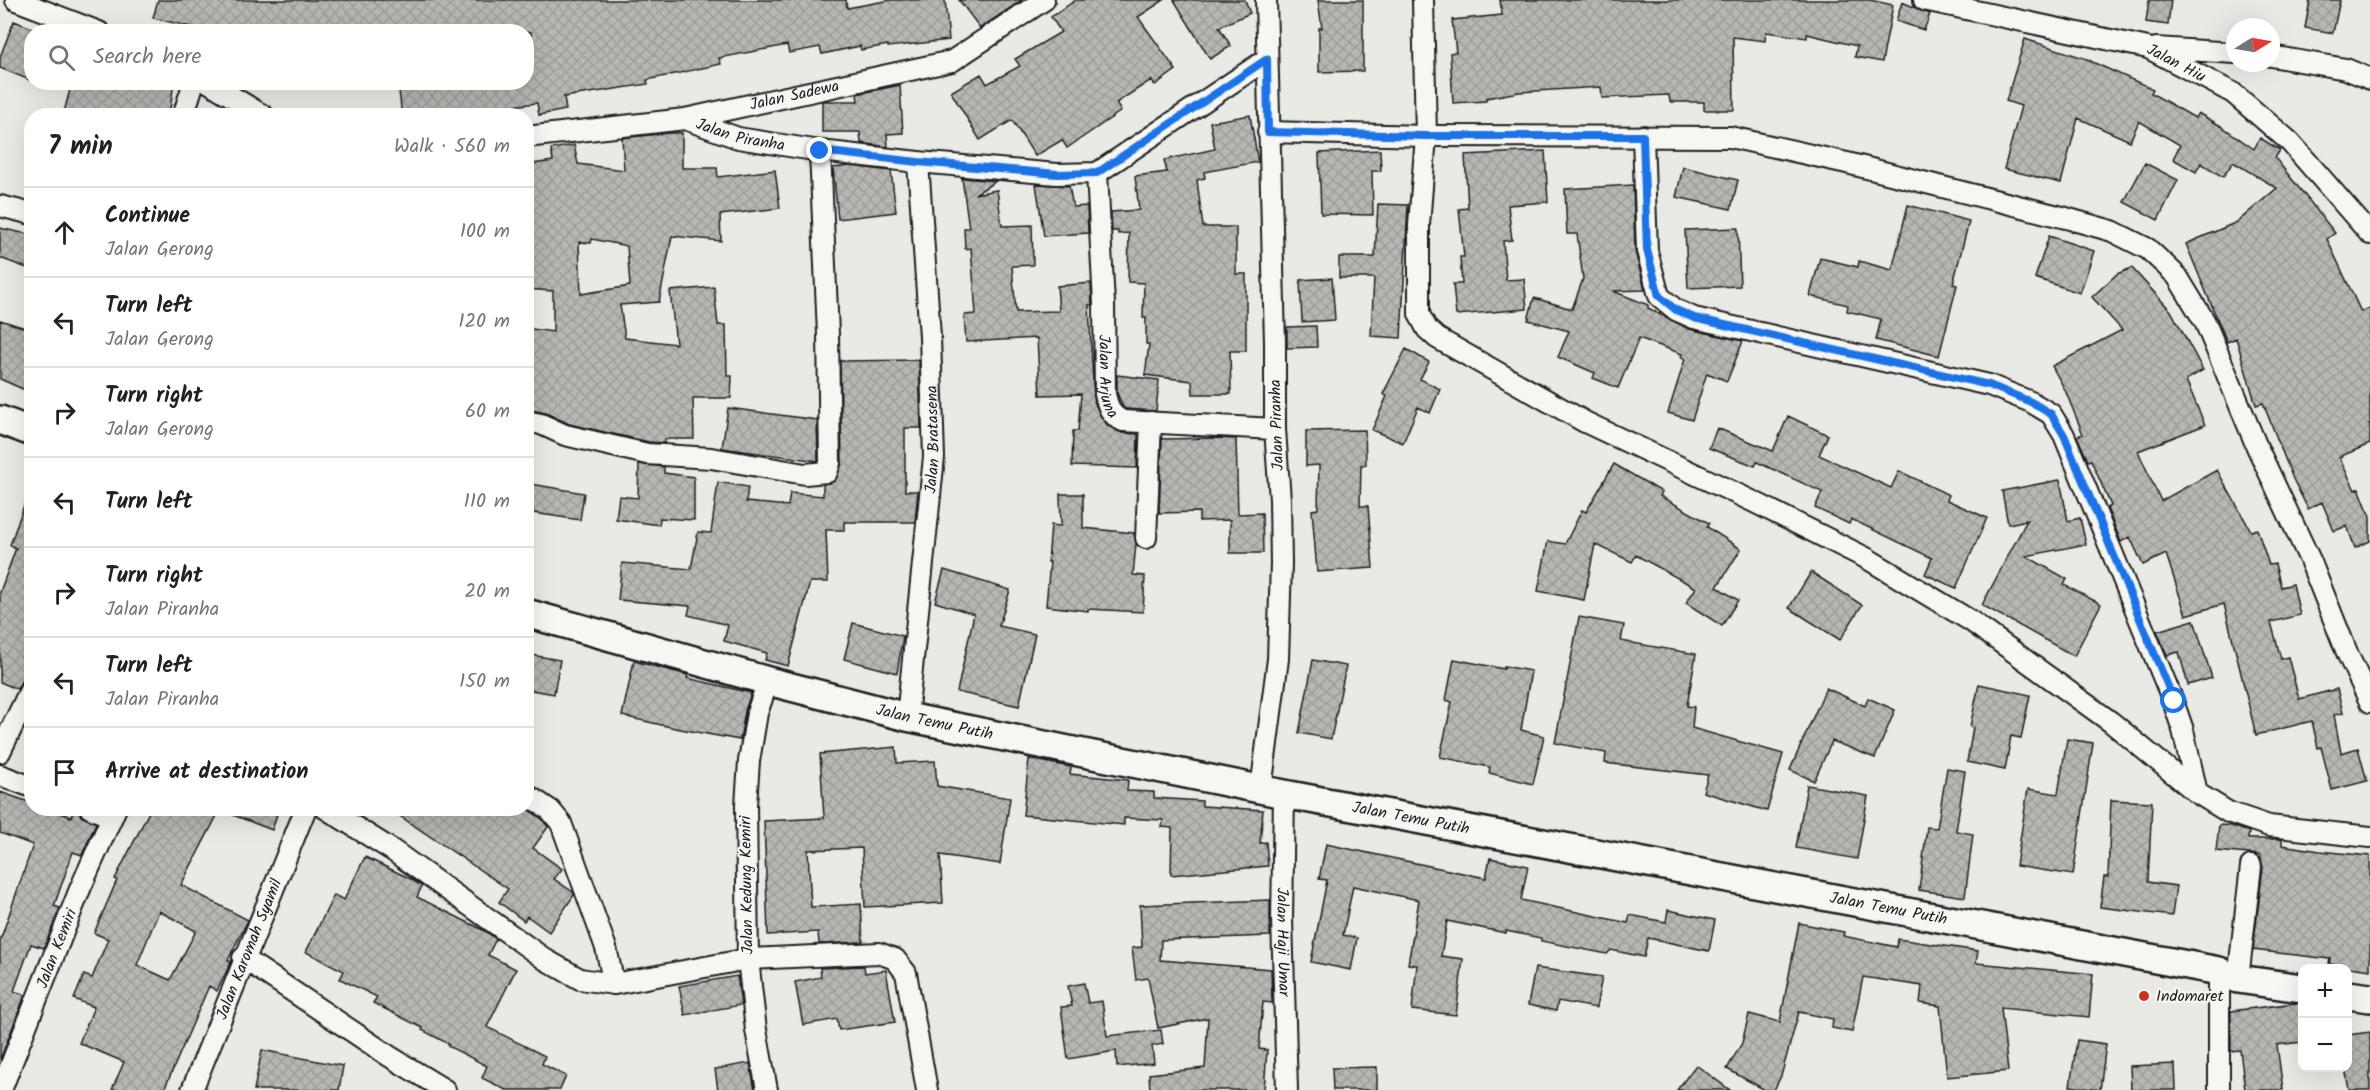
<!DOCTYPE html>
<html lang="en">
<head>
<meta charset="utf-8">
<style>
	:root { --surface:#fff; --page:#f2f2f2; --text:#202124; --muted:#757577; --line:#e0e0e0 }
	body { margin:0; font-family:Kalam,sans-serif; background:var(--page); color:var(--text) }
	.controls { position:absolute; right:18px; bottom:18px; display:grid; overflow:hidden; border-radius:12px; box-shadow:0 6px 24px #0002 }
	.controls button { width:54px; height:54px; display:grid; place-items:center; padding:0; border:0; border-bottom:2px solid var(--line); background:var(--surface); color:var(--text); font:30px sans-serif }
	.compass { position:absolute; left:2226px; top:18px; width:54px; height:54px; border-radius:50%; background:var(--surface); box-shadow:0 6px 24px #0002; rotate:79deg }
	.stop { position:absolute; width:18px; height:18px; margin:-14px; border:4px solid #1a73e8; border-radius:50%; background:#fff }
	.stop.end { background:#1a73e8; border-color:#fff; box-shadow:0 2px 6px #0008 }
	.list { margin:0; padding:0; list-style:none }
	h2 { display:flex; justify-content:space-between; align-items:center; height:78px; margin:0; padding:0 24px; font-size:26px }
	h2 small { font-size:20px; font-weight:400; color:var(--muted) }
	.list li { display:grid; grid-template-columns:39px 1fr auto; gap:18px; align-items:center; box-sizing:border-box; height:90px; padding:0 24px; border-top:2px solid var(--line) }
	.list b { display:block; font-size:22px; white-space:nowrap }
	.list p { margin:0; font-size:20px; white-space:nowrap; color:var(--muted) }
	.list em { font-size:20px; font-style:normal; color:var(--muted) }
	.icon { flex:none; width:33px; height:33px; fill:none; stroke:currentColor; stroke-width:2; stroke-linecap:round; stroke-linejoin:round }
	.map { position:relative; flex:none; width:2370px; height:1090px; overflow:hidden }
	.search { position:absolute; background:var(--surface); box-shadow:0 6px 24px #0002; left:24px; top:24px; width:510px; height:66px; display:flex; align-items:center; gap:15px; box-sizing:border-box; padding:0 21px; border-radius:24px; color:var(--muted); font-size:22px }
	.panel { position:absolute; background:var(--surface); box-shadow:0 6px 24px #0002; left:24px; top:108px; width:510px; height:708px; border-radius:24px }
	.map>svg:first-child { display:block }
	.building { fill:url(#building-cross-hatch); stroke:#1c1c1c; stroke-width:1.5; fill-rule:evenodd }
	.lines { fill:none; stroke-linecap:round; stroke-linejoin:round }
	.street-casing { stroke:#1c1c1c; stroke-width:24 }
	.secondary-casing { stroke:#1c1c1c; stroke-width:32 }
	.street { stroke:#f6f6f2; stroke-width:20 }
	.secondary { stroke:#f6f6f2; stroke-width:27 }
	.route { stroke:#1a73e8; stroke-width:8 }
	.poi-dot { fill:#c8321e; stroke:#f6f6f2; stroke-width:2 }
	.labels { text-anchor:middle; dominant-baseline:central; stroke-width:4.5; stroke-linejoin:round; paint-order:stroke }
	.street-label { font-size:16px; fill:#1c1c1c; stroke:#f6f6f2 }
	.poi-label { font-size:16px; fill:#1c1c1c; stroke:#f6f6f2; text-anchor:start }
</style>
</head>
<body>
<div class="map">
<svg width="2370" height="1090" viewBox="0 0 2370 1090">
	<defs>
		<pattern id="building-cross-hatch" width="8" height="8" patternUnits="userSpaceOnUse" patternTransform="scale(1.5)"><rect width="8" height="8" fill="#b6b6b3"/><path d="M0 0l8 8M0 8l8-8" fill="none" stroke="#9c9c99"/></pattern>
	</defs>
	<rect width="100%" height="100%" fill="#e9e9e5"/>
	<filter id="ink" filterUnits="userSpaceOnUse"><feTurbulence type="fractalNoise" baseFrequency=".0167" numOctaves="2"/><feDisplacementMap in="SourceGraphic" scale="12" xChannelSelector="R" yChannelSelector="G"/><feConvolveMatrix kernelMatrix="1 2 1 2 8 2 1 2 1" color-interpolation-filters="sRGB"/></filter>
	<g filter="url(#ink)">
		<path class="building" d="M158,0H846L847,8L891,0H945L949,40L888,47V45L861,50L860,46L822,54L820,47L789,53L787,45L719,58L721,64L647,80L648,84L564,97L566,110L539,115L537,103L503,107V116H473V109L446,114L445,112L402,116L398,82H526V70H532L531,32H478V29L458,32H431V28L300,32L252,24L251,32H196V28L153,18Z
			M959,0H1022L980,28Z
			M1076,0H1164L1138,17L1176,70L1155,85L1151,80L1116,103L1121,111L1067,148L1062,140L1035,156L1012,120L980,140L951,92L981,74L987,84L1020,66L1015,59L1061,32L1051,17Z
			M1174,0H1245L1250,13L1219,27L1231,46L1210,59Z
			M1318,0H1363V71L1319,72V28H1322Z
			M1500,0H1870L1893,5L1882,62L1855,57L1857,46L1807,34V38L1766,32L1765,41L1733,37L1734,110H1704V102H1670L1669,95L1602,98L1601,87L1519,92L1486,98V101L1453,103L1450,53L1456,52L1452,20L1502,15Z
			M2149,0H2171L2168,25L2146,22Z
			M2310,0H2340L2333,33L2305,28Z
			M1902,2L1930,14L1924,30L1896,21Z
			M14,21L32,28V81L0,68V57Z
			M2025,39L2090,60V61L2153,89L2151,93L2195,118L2198,113L2221,126L2254,149L2260,138L2280,150L2275,158L2335,233L2327,239L2361,312L2370,308V444L2339,457L2355,490L2359,488L2370,516V541L2355,548L2347,526L2334,531L2322,502L2308,509L2293,479L2263,403L2256,405L2236,338L2227,342L2186,244L2237,222L2277,188L2233,162L2223,177L2201,163L2196,172L2173,159L2180,145L2139,121L2130,141L2078,118L2061,183L2004,169L2021,106L2006,101Z
			M72,82H174L169,116H63Z
			M900,85L903,133L887,134L888,147L861,143L860,132H822V101H858L857,94Z
			M1250,115L1258,162L1204,172L1205,178L1197,180L1203,227H1236V274H1246V351H1230L1231,394H1193L1192,381L1145,375L1149,344H1146V318H1143L1144,283L1128,282L1129,233L1118,234V231H1112L1111,212L1139,210L1135,176L1167,172L1164,160L1215,149L1210,122Z
			M669,133H682V168H717L718,177L775,170L780,208L720,215L721,241L672,236L659,302L620,305L625,338L676,344L670,291L714,287L718,325H726L727,376H732L731,398H693L694,439H665V443L649,442L569,424L546,413L526,409V328L553,332V291L526,289V165L553,161L551,149L574,145L578,164L624,170L622,138ZM592,239L627,246L630,286L581,294L579,242L591,243Z
			M1380,150L1381,171H1372L1373,215L1321,214L1319,153Z
			M1545,151L1548,202L1508,205L1512,240L1503,241L1506,280L1524,279L1527,309L1456,315L1453,284H1462L1460,257H1464L1459,209L1468,208L1465,155Z
			M2145,163L2178,180L2158,220L2124,202Z
			M850,166L891,171L896,212L838,219L833,168Z
			M1683,167L1738,180L1731,209L1676,197Z
			M962,178L996,181L975,194L997,190L1002,226L1032,225L1033,265L1012,266L1016,312L1059,311L1057,286L1091,283L1092,305H1089L1094,401L1100,415L1108,426L1122,433L1138,434L1137,468L1072,466L1073,431H1078L1081,394L1040,395L1037,338L966,342L964,315L976,314L971,248L965,249L964,228H969Z
			M1036,184L1069,186L1073,207L1087,206L1088,233L1044,236Z
			M1633,185L1635,251L1645,290L1613,291L1648,305V308L1689,329L1743,341L1727,381L1707,373L1692,420L1668,413L1685,359L1681,357L1682,354L1639,338L1618,388L1593,378L1595,373L1558,357L1569,331L1528,320L1534,298L1572,309L1583,279L1577,234H1567L1565,189Z
			M1378,204L1408,205L1401,338L1371,336L1374,278H1339V257H1375Z
			M1908,205L1969,221L1953,284L1957,285L1939,356L1876,340L1881,319L1847,311L1848,305L1810,296L1820,258L1858,267L1859,261L1892,270Z
			M0,228L32,235V270L0,258Z
			M1738,228L1740,286L1688,288L1685,230Z
			M2049,236L2094,251L2080,293L2035,278Z
			M2132,268L2171,311L2203,370L2186,380L2205,425L2138,451L2154,486L2161,501L2217,470L2251,531L2257,529L2269,565L2275,564L2281,587L2293,584L2300,615L2271,622L2281,659L2288,657L2299,699L2337,689L2343,713L2334,715L2341,753L2358,748L2367,781L2332,790L2321,747L2318,748L2312,721L2256,735L2224,604L2186,615L2166,554L2143,565L2130,537L2121,542L2107,508L2111,506L2091,460L2088,461L2077,436L2083,434L2065,390L2052,366L2122,330L2092,297L2117,274Z
			M1332,278L1335,320L1302,322L1300,280Z
			M0,320L32,330V393L0,379Z
			M1316,326L1317,347L1287,348V327Z
			M1406,349L1429,362L1420,379L1440,389L1430,413L1418,407L1403,443L1372,430L1387,396L1383,394Z
			M919,360L921,428H905V491H918L915,522H844V530H826L828,582H810L788,666L765,660L767,653L724,641L728,625L688,615L690,606L618,600L622,563L691,569L698,532L711,533L718,482L748,487L746,502L788,506L790,493L823,496V484L835,481L842,463L840,361Z
			M1117,375L1159,380L1156,411L1126,409L1123,407L1117,393Z
			M728,408L817,420L818,461L722,448Z
			M1788,416L1828,435L1819,455L1891,488L1899,471L1949,495L1947,500L1987,518L1956,588L1925,574L1932,558L1851,519L1849,524L1815,508L1822,492L1757,462L1755,466L1709,448L1717,428L1773,451Z
			M1365,430L1366,465H1361L1360,506H1368L1373,568L1317,572L1312,510L1318,509L1319,465L1306,466V431Z
			M1215,438L1236,439L1238,514L1262,513L1263,553H1230V520L1199,521V512L1159,513L1162,439Z
			M639,464L664,467V473L694,477V520L660,518L659,525L616,519L619,496L638,498Z
			M1614,464L1662,492L1660,496L1709,523L1707,527L1741,549L1717,587L1738,600L1722,626L1686,603L1696,588L1636,555L1632,562L1595,544L1584,600L1538,591L1548,541L1565,544L1582,510L1586,512Z
			M2060,480L2068,521L2080,518L2086,544L2026,556L2067,579L2064,585L2101,604L2074,656L1982,605L2027,520L2008,524L2002,491Z
			M531,484L584,493L580,520L527,512Z
			M29,491H32V633L22,658L32,662V664L27,675L22,680L17,689L0,682V592L16,548L10,545Z
			M1060,494H1083V528L1134,533L1136,544L1133,575L1145,576L1143,612L1088,609V611L1046,606L1050,562H1048L1051,525L1061,526Z
			M944,570L1010,590L999,626L1035,634L1019,706L957,692L974,614L935,602Z
			M1811,572L1862,605L1840,640L1789,608Z
			M1579,617L1624,625L1621,641L1696,654L1687,706L1694,707L1692,728L1783,754L1767,811L1703,792L1708,775L1605,763L1606,753L1555,743Z
			M2194,620L2212,678L2188,685L2179,652L2167,655L2157,631Z
			M853,623L903,636L897,673L844,659Z
			M526,654L560,660L554,694L526,689Z
			M1454,659L1504,669V666L1531,671L1521,730L1544,736L1533,784L1489,773L1490,767L1440,757L1452,702L1446,700Z
			M1313,660L1346,666L1331,739L1299,733Z
			M634,661L688,675L687,678L751,693L745,711L740,740L675,728L622,716Z
			M1979,684L2030,695L2021,738L2011,736L2005,770L1967,762L1973,728L1970,727Z
			M1826,688L1865,706L1868,698L1895,710L1875,758L1832,741L1814,781L1790,770Z
			M2067,739L2093,743L2073,875L2016,866L2028,789L2058,794Z
			M896,747L897,763L935,761L937,786L1010,798L1000,864L940,855L943,903L865,907L862,848L808,850L811,907L861,904L863,942L819,944L818,932L768,935L764,821L824,818L820,754Z
			M1029,759L1071,767L1070,774L1128,780L1127,791L1154,792V798L1202,801V806L1263,810L1260,843L1266,842L1268,866L1171,875L1172,828L1162,827L1163,820L1124,818V825L1023,815Z
			M1947,768L1965,771L1956,831L1973,834L1965,897L1919,890L1927,827L1937,828Z
			M1807,785L1868,796L1857,859L1796,848Z
			M0,792L32,803V808H47L71,817L74,808H78L81,816L96,823L82,855L73,852L54,906L60,908L44,948L31,944L14,991L25,995L0,1060V941L33,845L0,833Z
			M2111,800L2152,802L2148,882L2176,886L2172,916L2100,907L2104,877H2108Z
			M151,808H279L272,830L220,810L181,885L248,920L228,960L231,962L217,991L209,986L164,1090H112L124,1062L79,1043L94,1007L74,999L84,975L92,978L108,939L94,933L117,880L115,879ZM159,911L196,931L170,980L137,965Z
			M388,808H526L542,819L548,827L533,848L562,869L554,879L573,892L574,895L549,932L527,916L524,921L499,902L508,889Z
			M2219,825L2232,826L2249,832L2248,839H2282V845L2320,851L2370,856V970L2329,964L2330,959L2253,950L2263,867L2260,855L2216,851Z
			M1326,844L1486,878L1490,858L1528,866L1521,900L1628,923L1630,915L1666,922L1668,910L1715,920L1709,951L1648,938L1644,957L1611,950L1607,954L1541,941V938L1506,931V933L1447,921L1441,956L1463,959L1456,1015L1412,1010L1417,965L1408,964L1419,900L1353,886L1343,935L1357,938L1351,970L1311,962L1327,880L1319,879Z
			M365,857L411,879L422,886L417,897L485,931L496,939L488,955L516,969L487,1027L545,1056L542,1064L566,1076L560,1090H506L482,1078L487,1066L448,1046L449,1044L422,1030L423,1028L373,1003L377,997L340,979L344,971L306,952L334,895L344,900Z
			M1270,900V936L1161,940L1160,960L1271,969L1272,1003L1263,1002L1259,1049L1267,1050L1264,1090H1150L1149,1074L1205,1068L1208,1018L1158,1028L1148,978L1136,980L1132,948L1142,947L1140,905Z
			M1799,923L1844,932L1843,936L1897,947L1898,939L1978,951L1976,963L2093,974L2089,1017L2001,1008L2008,1071L1947,1077L1940,1006L1920,1003L1922,986L1863,977L1852,1032L1832,1028L1833,1019L1799,1012L1781,1076L1774,1090H1765L1727,1069L1742,1043L1749,1014L1780,1022Z
			M864,966L865,973L886,970L895,1022L839,1030L837,1019L803,1025L795,982L821,977L820,968Z
			M1535,968L1602,977L1596,1008L1558,1001L1556,1011L1528,1005Z
			M737,976L741,1005L685,1015L679,986Z
			M1084,983L1088,1003L1102,1001L1107,1036L1161,1030L1163,1044L1152,1046L1154,1063L1117,1067L1116,1051L1068,1059L1061,1007L1072,1006L1068,986Z
			M2296,1003H2302V1042L2277,1045L2283,1090H2245L2240,1050L2231,1051V1011Z
			M2370,1032V1090H2349L2345,1068H2348V1061L2350,1060L2348,1035Z
			M2077,1040L2106,1044L2100,1090L2070,1086Z
			M262,1050L343,1066L339,1090H254Z
			M750,1063L755,1090H718L715,1069Z
			M2175,1064L2176,1090H2131L2130,1066Z
			M1696,1065L1730,1090H1677Z
			M1377,1067V1090H1333L1332,1068Z"/>
		<g class="lines">
			<defs>
				<g id="street">
					<path d="M16,0L99,32"/>
					<path d="M1423,0L1426,136L1419,225V314L1427,329L1437,338L1585,422L1754,502L1868,559L1971,621L2111,722L2197,793L2228,812L2269,826L2370,837"/>
					<path id="s1" d="M1924,0L2148,48L2233,93L2290,142L2370,234"/>
					<path d="M2156,48L2235,53"/>
					<path d="M2271,56L2346,69L2370,79"/>
					<path d="M208,82L264,116"/>
					<path d="M183,116L194,82"/>
					<path id="s2" d="M685,119L738,138L820,151L918,162L1057,174L1097,173L1267,59"/>
					<path d="M1268,132L1426,136L1730,137L1847,163L2066,218L2112,231L2148,249L2177,276L2205,322L2257,447L2310,560L2348,655L2370,702"/>
					<path d="M1643,136L1647,251L1659,296L1676,310L1694,318L1989,385L2031,402L2051,414L2064,435L2173,701L2183,730L2197,793"/>
					<path id="s3" d="M526,137L685,119L952,61L1044,0"/>
					<path id="s4" d="M1097,173L1104,304L1105,394C1108,407 1110,415 1123,421L1275,429"/>
					<path d="M0,206L32,214"/>
					<path d="M526,421L541,424L565,435L647,454L711,458L805,474L827,472L830,463L828,334L820,151"/>
					<path d="M1146,538L1151,422"/>
					<path id="s5" d="M907,717L934,457L930,337L918,162"/>
					<path d="M0,752L32,686"/>
					<path d="M0,775L32,787"/>
					<path d="M1261,789L1278,659L1281,563L1280,500L1275,429V342L1266,0"/>
					<path d="M526,794L550,810L561,823L606,948L614,984"/>
					<path id="s6" d="M1284,794L1282,919L1287,1090"/>
					<path d="M90,808L112,817"/>
					<path d="M325,808L392,850L546,960L580,979L614,984L748,959L879,953L895,959L906,973L927,1090"/>
					<path d="M243,958L389,1056L445,1090"/>
					<path d="M2238,979L2251,866"/>
					<path id="s7" d="M1,1090L80,889L116,808"/>
					<path id="s8" d="M192,1090L306,808"/>
					<path d="M767,1090L756,1030L748,959L746,805L749,761L757,713L768,681"/>
					<path d="M2219,1090V971"/>
				</g>
				<g id="secondary">
					<path d="M0,420L32,432"/>
					<path id="s9" d="M526,613L768,681L907,717L1284,794L2219,971L2238,979L2302,988"/>
					<path d="M2348,995L2370,998"/>
				</g>
			</defs>
			<use href="#street" class="street-casing"/>
			<use href="#secondary" class="secondary-casing"/>
			<use href="#street" class="street"/>
			<use href="#secondary" class="secondary"/>
		</g>
	</g>
	<g class="lines" filter="url(#ink)">
		<path class="route" d="M820,151L918,162L1057,174L1097,173L1267,59L1268,132L1426,136H1643L1647,250L1659,296L1676,310L1694,318L1989,385L2031,402L2051,414L2064,435L2174,701"/>
	</g>
	<circle class="poi-dot" cx="2144" cy="996" r="6"/>
	<g class="labels">
		<g class="street-label">
			<text stroke="none"><textPath href="#s1" startOffset="261">Jalan Hiu</textPath></text>
			<text stroke="none"><textPath href="#s3" startOffset="272">Jalan Sadewa</textPath></text>
			<text stroke="none"><textPath href="#s2" startOffset="58">Jalan Piranha</textPath></text>
			<text stroke="none"><textPath href="#s4" startOffset="204">Jalan Arjuna</textPath></text>
			<text transform="translate(1277 425) rotate(-92)">Jalan Piranha</text>
			<text stroke="none"><textPath href="#s5" startOffset="279">Jalan Bratasena</textPath></text>
			<text stroke="none"><textPath href="#s9" startOffset="423">Jalan Temu Putih</textPath></text>
			<text stroke="none"><textPath href="#s9" startOffset="909">Jalan Temu Putih</textPath></text>
			<text transform="translate(747 885) rotate(-91)">Jalan Kedung Kemiri</text>
			<text stroke="none"><textPath href="#s9" startOffset="1395">Jalan Temu Putih</textPath></text>
			<text stroke="none"><textPath href="#s6" startOffset="148">Jalan Haji Umar</textPath></text>
			<text stroke="none"><textPath href="#s7" startOffset="152">Jalan Kemiri</textPath></text>
			<text stroke="none"><textPath href="#s8" startOffset="152">Jalan Karomah Syamil</textPath></text>
		</g>
		<g class="poi-label">
			<text x="2156" y="996">Indomaret</text>
		</g>
	</g>
</svg>
<div class="controls">
<button>+</button>
<button>−</button>
</div>
<svg class="compass" viewBox="-18 -18 36 36"><path d="M0-13l5 13h-10z" fill="#e53935"/><path d="M0 13l5-13h-10z" fill="#757577"/></svg>
<div class="stop" style="left:2174px;top:701px"></div>
<div class="stop end" style="left:820px;top:151px"></div>
<div class="search"><svg class="icon" aria-label="search" viewBox="0 0 24 24"><circle cx="10" cy="10" r="6"/><path d="M15 15l6 6"/></svg>Search here</div>
<section class="panel">
<h2>7 min<small>Walk · 560 m</small></h2>
<ul class="list">
<li><svg class="icon" aria-label="ahead" viewBox="0 0 24 24"><path d="M12 20V5M6 11l6-6 6 6"/></svg><div><b>Continue</b><p>Jalan Gerong</p></div><em>100 m</em></li>
<li><svg class="icon" aria-label="left" viewBox="0 0 24 24"><path d="M17 20v-9H6M10 6l-5 5 5 5"/></svg><div><b>Turn left</b><p>Jalan Gerong</p></div><em>120 m</em></li>
<li><svg class="icon" aria-label="right" viewBox="0 0 24 24"><path d="M7 20v-9h11M14 6l5 5-5 5"/></svg><div><b>Turn right</b><p>Jalan Gerong</p></div><em>60 m</em></li>
<li><svg class="icon" aria-label="left" viewBox="0 0 24 24"><path d="M17 20v-9H6M10 6l-5 5 5 5"/></svg><div><b>Turn left</b></div><em>110 m</em></li>
<li><svg class="icon" aria-label="right" viewBox="0 0 24 24"><path d="M7 20v-9h11M14 6l5 5-5 5"/></svg><div><b>Turn right</b><p>Jalan Piranha</p></div><em>20 m</em></li>
<li><svg class="icon" aria-label="left" viewBox="0 0 24 24"><path d="M17 20v-9H6M10 6l-5 5 5 5"/></svg><div><b>Turn left</b><p>Jalan Piranha</p></div><em>150 m</em></li>
<li><svg class="icon" aria-label="arrive" viewBox="0 0 24 24"><path d="M6 21V4h12l-3 4 3 4H6"/></svg><div><b>Arrive at destination</b></div></li>
</ul>
</section>
</div>
</body>
</html>
